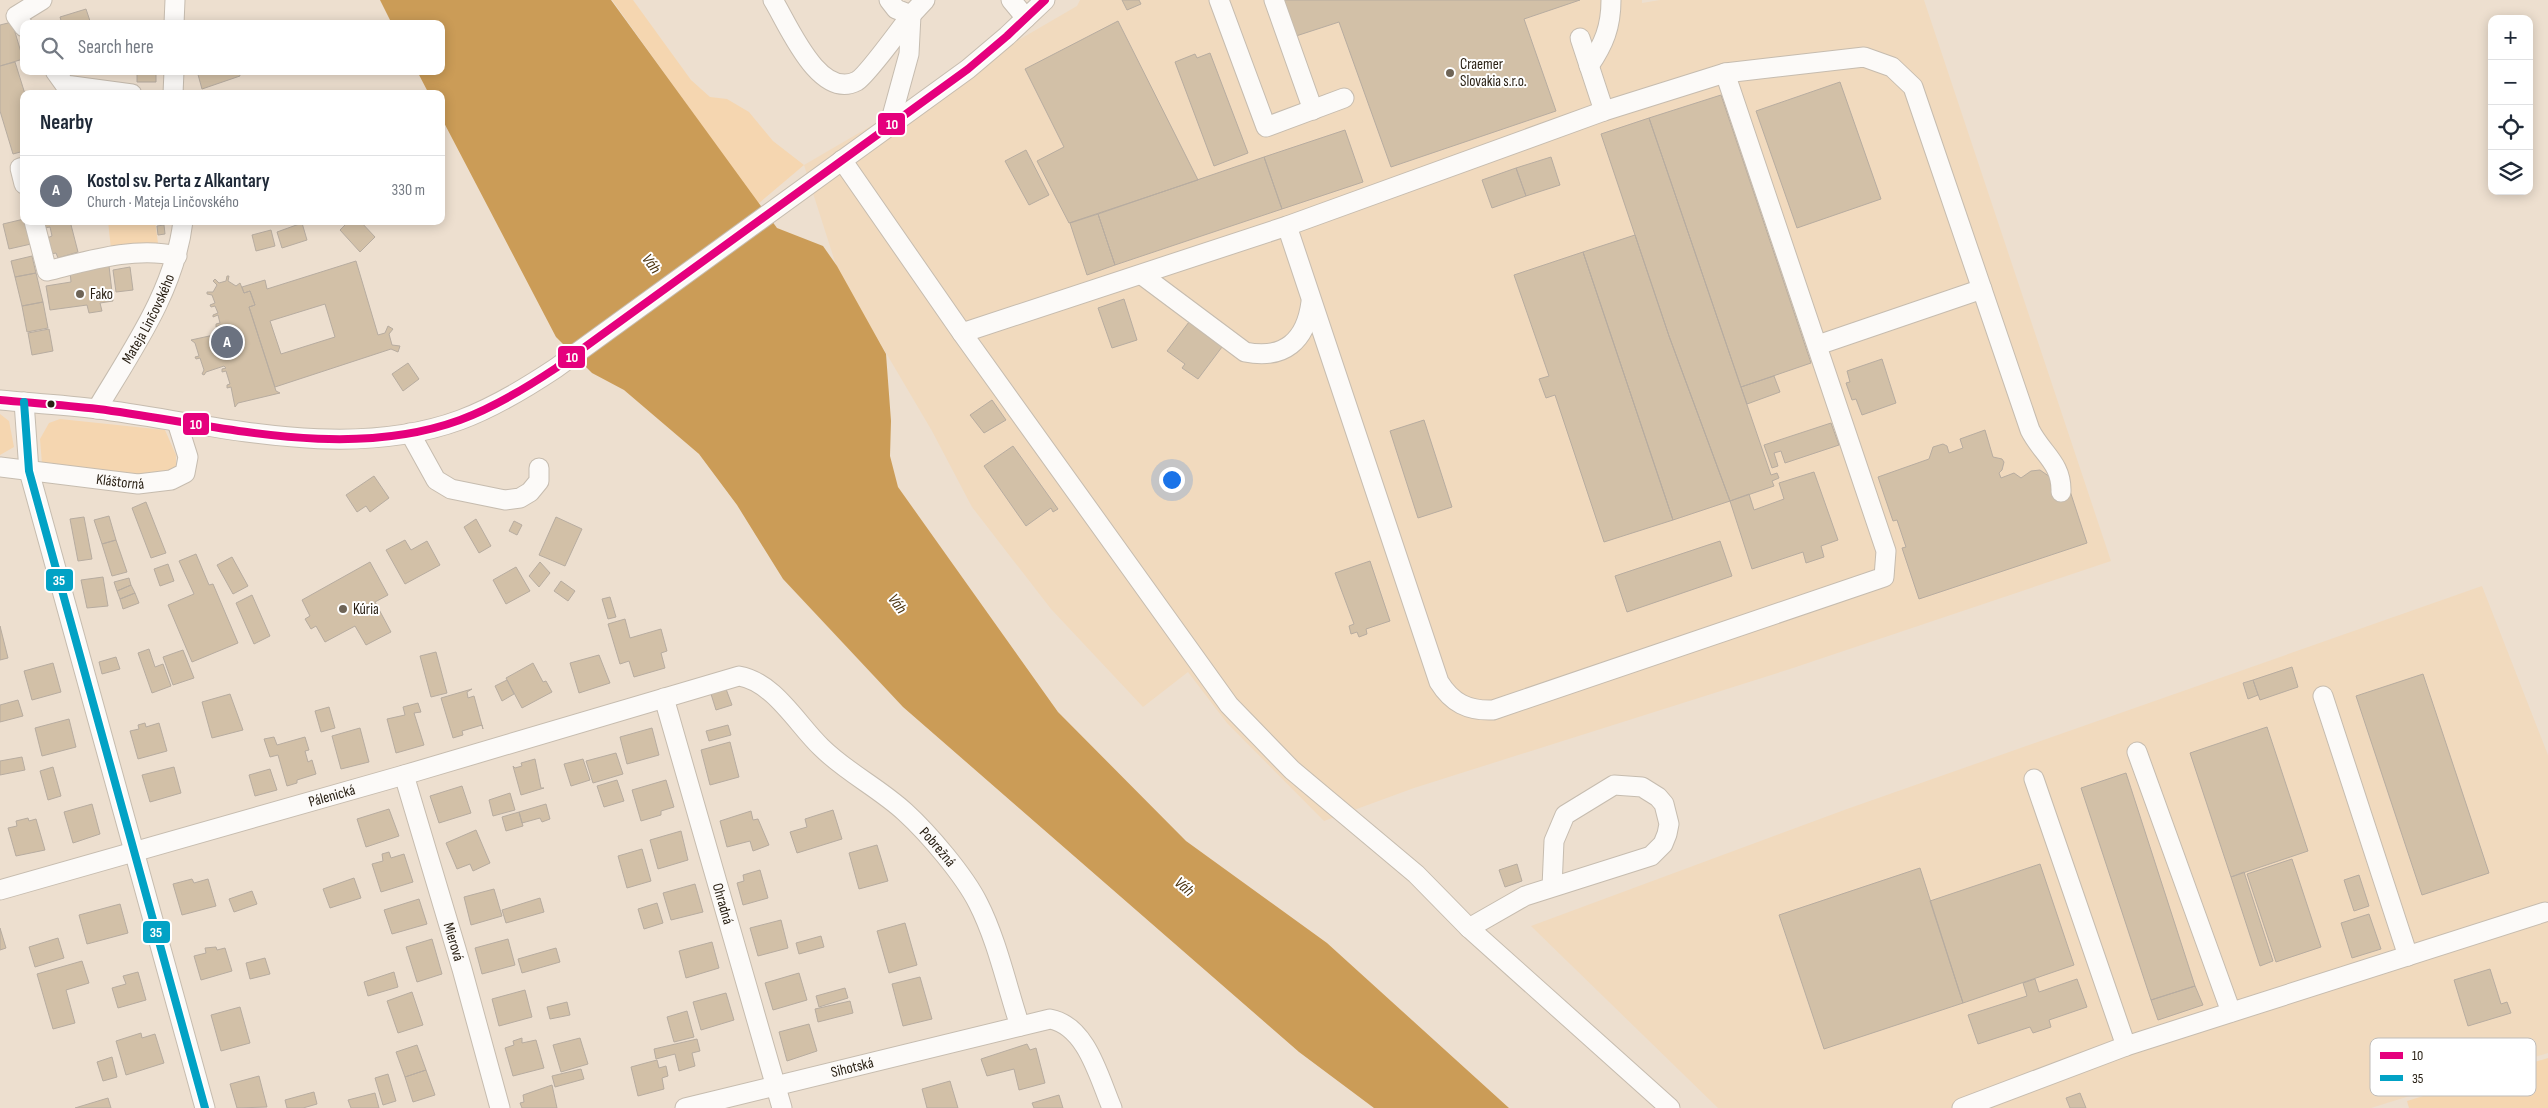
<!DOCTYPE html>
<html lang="en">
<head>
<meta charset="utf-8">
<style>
	:root { --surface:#fff; --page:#f6f6f7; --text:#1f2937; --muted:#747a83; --line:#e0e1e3; --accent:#b45309 }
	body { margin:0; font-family:"Sofia Sans Condensed",sans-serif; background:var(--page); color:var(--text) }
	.controls { position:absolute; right:15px; top:15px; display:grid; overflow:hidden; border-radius:10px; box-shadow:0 2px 12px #0003 }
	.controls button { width:45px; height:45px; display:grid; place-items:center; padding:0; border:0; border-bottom:1px solid var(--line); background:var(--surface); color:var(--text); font:25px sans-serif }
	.you { position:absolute; left:1171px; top:479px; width:18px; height:18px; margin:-12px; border:4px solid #fff; border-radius:50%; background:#1a73e8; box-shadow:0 0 0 8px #1a73e833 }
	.badge { display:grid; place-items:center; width:32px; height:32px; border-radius:50%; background:var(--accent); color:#fff; font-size:16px; font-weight:700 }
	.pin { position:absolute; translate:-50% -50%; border:2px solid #fff; box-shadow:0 1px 5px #0006 }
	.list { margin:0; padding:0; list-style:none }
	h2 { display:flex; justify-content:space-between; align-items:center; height:65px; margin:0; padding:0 20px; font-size:21px }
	h2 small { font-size:16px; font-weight:400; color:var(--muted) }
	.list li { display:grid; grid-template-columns:32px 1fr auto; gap:15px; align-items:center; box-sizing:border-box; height:70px; padding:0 20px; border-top:1px solid var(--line) }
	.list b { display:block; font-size:19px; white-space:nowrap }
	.list p { margin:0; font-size:16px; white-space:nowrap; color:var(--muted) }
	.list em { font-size:16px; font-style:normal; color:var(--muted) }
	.icon { flex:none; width:28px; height:28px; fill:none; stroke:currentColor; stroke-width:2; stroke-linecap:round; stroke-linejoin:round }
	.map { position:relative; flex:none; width:2548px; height:1108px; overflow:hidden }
	.search { position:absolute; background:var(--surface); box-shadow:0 2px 12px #0003; left:20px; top:20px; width:425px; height:55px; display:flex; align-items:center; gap:12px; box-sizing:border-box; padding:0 18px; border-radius:10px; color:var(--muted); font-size:19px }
	.panel { position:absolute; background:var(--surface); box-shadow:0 2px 12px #0003; left:20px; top:90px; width:425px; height:135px; border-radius:10px }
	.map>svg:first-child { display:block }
	.built { fill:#f1dabe }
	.green { fill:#f5d6b0 }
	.water { fill:#cb9c57 }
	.building { fill:#d2c0a7; stroke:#b7aca0; fill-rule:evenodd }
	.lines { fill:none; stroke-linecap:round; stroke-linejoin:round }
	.minor-casing { stroke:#c6bcaf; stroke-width:21 }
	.minor { stroke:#fcfaf8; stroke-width:19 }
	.bus-1-casing { stroke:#fff; stroke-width:11 }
	.bus-2-casing { stroke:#fff; stroke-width:11 }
	.bus-1 { stroke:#e5007d; stroke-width:8 }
	.bus-2 { stroke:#02a2c5; stroke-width:8 }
	.poi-dot { fill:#6e6456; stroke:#fff; stroke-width:2 }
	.bus-dot { fill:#2a2115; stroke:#fff; stroke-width:2 }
	.labels { text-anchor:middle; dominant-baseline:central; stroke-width:4; stroke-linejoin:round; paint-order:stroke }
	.poi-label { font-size:15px; fill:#2a2115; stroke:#fff; text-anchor:start }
	.street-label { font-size:15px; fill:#2a2115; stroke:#fff }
	.water-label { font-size:16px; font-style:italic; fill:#4c330e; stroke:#fff }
	.key { fill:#fff; stroke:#bfbcb9; stroke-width:1 }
	.key-label { font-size:14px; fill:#2a2115 }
	.line-badge { stroke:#fff; stroke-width:2 }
	.badge-label { font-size:14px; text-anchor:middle; font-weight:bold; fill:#fff }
</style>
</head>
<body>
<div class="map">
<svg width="2548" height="1108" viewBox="0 0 2548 1108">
	<rect width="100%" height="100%" fill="#eddfcf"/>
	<path class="built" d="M1080,0H1642V3L1660,0H1924L2111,561L1790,669L1414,788L1324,821L1227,723L1188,672L1143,707L1051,609L972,507L932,431L869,324L813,279L836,265L804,165L1077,6Z
		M2482,586L2548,755V1053L2371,1108H1718L1531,926L1847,809Z"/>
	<path class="green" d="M612,0H633L691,80L710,97L727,99L749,112L773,141L804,165L758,204Z
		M108,221H155L158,243L111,249Z
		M0,414L9,421L14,447L0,455Z
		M60,419L165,430L176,455V466L173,470L153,477L42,464L40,439L49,423Z
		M2548,1058V1108H2409L2407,1101Z"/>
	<path class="water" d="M380,0H611L777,228L823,246L837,266L886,354L891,421L890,456L898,487L1058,712L1186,841L1327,943L1509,1108H1374L1299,1052L903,707L783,579L737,505L699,454L624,390L592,373L556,337L441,117V94H429L417,71H441V24H392Z"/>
	<path class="building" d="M1122,0H1139L1141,4L1127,10Z
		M1282,0H1580L1524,19L1556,111L1391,167L1339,22L1296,36Z
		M86,9L91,24H62L60,17Z
		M1118,21L1198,180L1069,223L1037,161L1064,147L1025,69Z
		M12,22L23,59L0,66V25Z
		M1210,53L1248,153L1214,166L1175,62L1195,54L1197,58Z
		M15,62L25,94L24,151L13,154L0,111V66Z
		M137,71H156V82H137Z
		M197,71H239L240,76L202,89Z
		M1840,82L1881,199L1797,228L1756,111Z
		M1721,95L1811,363L1741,387L1649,118Z
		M1649,118L1771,475L1777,473L1779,478L1772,481L1774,486L1730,501L1669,336L1601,134Z
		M1345,130L1363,182L1282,209L1264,157Z
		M1026,150L1049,195L1029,205L1005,161Z
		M1264,157L1282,209L1115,265L1098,214Z
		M1551,157L1560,185L1526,196L1516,168Z
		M1516,168L1526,196L1492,208L1482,180Z
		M1098,214L1115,265L1087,275L1070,223Z
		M24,219L31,244L9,249L3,224Z
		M42,221H70L78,252L58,258L56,253L51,254L47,238L52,236L50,227L44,228Z
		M349,221H360L375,237L360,252L340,230Z
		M302,223L307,240L282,248L277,232Z
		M164,225L165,234L158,235L157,226Z
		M271,230L275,246L256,251L252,235Z
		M1635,235L1669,336L1730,501L1673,520L1583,252Z
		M1583,252L1673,520L1604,542L1555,395L1546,398L1539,379L1549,376L1514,275Z
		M32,256L36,273L15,277L11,261Z
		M356,261L378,335L385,333L388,326L393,329L389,334L392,345L400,346L398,352L391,349L275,387L249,307L255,305L250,291L244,293L242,287L265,280L267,289ZM325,304L335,337L281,354L270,321Z
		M109,266L113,301L100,303L102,311L89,313L87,305L50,310L46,286L71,282L70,271Z
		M130,267L133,290L116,292L113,270Z
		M36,273L43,302L22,306L15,277Z
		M227,276H229L228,281L236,286L240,283L244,293L250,291L255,305L249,307L276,391L280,393L238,403L235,407L231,387L227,388V385L230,384L226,371L222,372V369L226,368L224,366L206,372L204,375L202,374L204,370L200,358L196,359L195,357L199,356L195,343L191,340L223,333L221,325L216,327V324L220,323L218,315L213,317V315L218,313L215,306L211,307L210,305L215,303L212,295L207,294V292H213L217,285L213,281L215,279L219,283L226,281Z
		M1124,299L1137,340L1112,348L1098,308Z
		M43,302L48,328L27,332L22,306Z
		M1189,322L1222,347L1198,379L1182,368L1185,364L1167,351Z
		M49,329L53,351L32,355L28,333Z
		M1882,359L1896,403L1862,415L1856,399L1852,400L1846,383L1850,382L1847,371Z
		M408,363L419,379L403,391L392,374Z
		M1774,376L1780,392L1747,404L1741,387Z
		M992,400L1006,420L984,433L970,415Z
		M1424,420L1452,507L1418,518L1390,431Z
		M1831,423L1839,445L1785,463L1781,451L1774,453L1778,466L1772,468L1764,445Z
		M1985,430L1993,457L2002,459L2004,462L2002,470L1999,473L2001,478L2014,473L2021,478L2031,471L2040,470L2050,477L2053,497L2070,491L2087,543L1919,599L1902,548L1906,547L1897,520L1893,521L1878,477L1929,459L1933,447L1943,444L1947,446L1949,453L1963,448L1960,439Z
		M1013,446L1058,509L1053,512L1051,508L1026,526L984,466Z
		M1814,472L1838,540L1821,546L1824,557L1806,563L1803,552L1752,569L1730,501L1749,494L1754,510L1784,499L1779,483Z
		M374,476L389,498L370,512L366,506L357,512L346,495Z
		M146,502L166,553L151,558L132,508Z
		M109,516L116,540L102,544L94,520Z
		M84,517L92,559L78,561L70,519Z
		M556,517L582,529L565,566L539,555Z
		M476,519L491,546L479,553L464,527Z
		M514,521L522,525L517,535L509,531Z
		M116,540L127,572L112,576L102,544Z
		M405,540L411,550L427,541L440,565L405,584L386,550Z
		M1720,541L1732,576L1627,612L1615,576Z
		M196,554L209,585L213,584L238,643L192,662L168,605L194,594L179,561Z
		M232,557L248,586L233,594L217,565Z
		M1370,561L1390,621L1366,629L1367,634L1359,637L1357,632L1351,634L1349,626L1354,624L1335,573Z
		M370,562L388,595L375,602L391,632L366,645L355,626L325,642L316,626L311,629L305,619L310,616L302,600Z
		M540,562L550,573L539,587L529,576Z
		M168,564L174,581L160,586L154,569Z
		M516,567L530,591L506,604L493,580Z
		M103,577L108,606L87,608L81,580Z
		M129,578L131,585L117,591L114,582Z
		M561,581L575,591L568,601L554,591Z
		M131,585L135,593L120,599L117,591Z
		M135,593L139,603L123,609L120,599Z
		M252,595L270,636L254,644L236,603Z
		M610,597L616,617L608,619L602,599Z
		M625,619L630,638L661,629L667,651L661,653L665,668L634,677L629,661L620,664L608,624Z
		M0,626L8,658L0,660Z
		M149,649L155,667L163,664L171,686L152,693L138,653Z
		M183,650L194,678L173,685L163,657Z
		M436,652L447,693L431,697L420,656Z
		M599,655L610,683L579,693L570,663Z
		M116,657L120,669L102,674L99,662Z
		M53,663L61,692L32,700L24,671Z
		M533,663L543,682L546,681L552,692L522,708L506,678Z
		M2292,667L2298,687L2260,700L2253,680Z
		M2423,674L2489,873L2422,895L2356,696Z
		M507,680L514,694L502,701L495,686Z
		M2253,680L2258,695L2248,699L2243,683Z
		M472,689L467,692L468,698L474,696L483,729L482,725L462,731L463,735L453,738L441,698Z
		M726,689L732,705L716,710L711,694Z
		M230,694L243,730L212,738L202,702Z
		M18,700L23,716L0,722V705Z
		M418,703L421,712L414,713L424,745L396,753L387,719L405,715L403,707Z
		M329,707L335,728L321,732L315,711Z
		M69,719L76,747L42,756L35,728Z
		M145,723L146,727L159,723L167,751L138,759L130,731L139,729L138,725Z
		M728,725L731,735L709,741L706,731Z
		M2267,727L2308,851L2231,877L2190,753Z
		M360,728L369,762L341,769L332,736Z
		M652,728L659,755L627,764L620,737Z
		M274,737L277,745L305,737L309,750L305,751L308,762L312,760L316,774L297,780V783L287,786L278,755L270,757L264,739Z
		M730,742L739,777L710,785L701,750Z
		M616,753L623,774L593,783L586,761Z
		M22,757L25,770L0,775V761Z
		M535,759L541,788H544L521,795L513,766L515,768L522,766L521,763Z
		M583,759L590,780L571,786L564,764Z
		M53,767L61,796L48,800L40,771Z
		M174,767L181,793L150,802L142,775Z
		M270,769L277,790L255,796L249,775Z
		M2126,773L2195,986L2151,1000L2081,788Z
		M617,780L624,801L604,807L597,786Z
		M666,780L674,807L661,811V815L641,821L632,790Z
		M462,786L471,813L439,823L430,796Z
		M510,793L515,810L493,816L489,800Z
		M92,804L100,834L73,843L64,812Z
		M546,804L550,819L542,822L540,818L522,823L519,812Z
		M389,809L399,836L366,847L357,819Z
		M833,810L842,839L797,853L790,832L807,827L805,819Z
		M751,811L753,820L758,819L769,845L753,851L750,841L727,847L720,821Z
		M519,812L523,826L506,831L502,817Z
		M28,818L29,821L36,819L45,850L16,856L8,828L17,826L16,821Z
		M476,830L490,863L473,871L470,864L457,869L446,843Z
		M681,831L688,860L658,869L650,840Z
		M877,845L888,881L859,889L849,853Z
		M642,849L651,881L627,888L618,856Z
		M389,852L391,858L404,854L413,882L381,892L372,864L383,861L382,854Z
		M2292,859L2321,947L2276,962L2247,874Z
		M1517,864L1522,881L1505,887L1499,870Z
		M2040,864L2074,965L1963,1003L1930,901Z
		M1920,868L1963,1003L1824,1049L1779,915Z
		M760,870L768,898L743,905L737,883L744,881L743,875Z
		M2244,872L2273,961L2260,966L2231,877Z
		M2359,875L2369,906L2354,911L2344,880Z
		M354,878L361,898L330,908L323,889Z
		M192,879L194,883L208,879L216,906L182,915L173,884Z
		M695,884L703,912L671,920L663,893Z
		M494,889L502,916L471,925L464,897Z
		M252,891L257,904L234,912L229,899Z
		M540,898L544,912L506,923L502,910Z
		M419,899L427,924L392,934L384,910Z
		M657,903L663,923L644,929L638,909Z
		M120,904L128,933L87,944L79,915Z
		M2369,914L2381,949L2352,958L2341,923Z
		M781,920L788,948L758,956L750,928Z
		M905,923L917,965L889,973L877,931Z
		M0,928L6,948L0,950Z
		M821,936L824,947L799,954L796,943Z
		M58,938L64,958L35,967L29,947Z
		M432,939L442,974L417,982L406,947Z
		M508,939L515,965L482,974L475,948Z
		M712,942L719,968L686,978L679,951Z
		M216,947L217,950L225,948L232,971L201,980L194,956L206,953L205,948Z
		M556,948L560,962L522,973L518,959Z
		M265,958L270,974L250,979L246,963Z
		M82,961L89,983L66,990L75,1023L53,1029L37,974Z
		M2490,969L2501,1004L2507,1002L2511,1013L2468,1026L2454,980Z
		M138,972L146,1000L118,1008L112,988L126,984L123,976Z
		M394,972L398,987L368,996L364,982Z
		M799,973L807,1000L773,1010L765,983Z
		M920,977L932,1019L903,1026L892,984Z
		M2035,979L2039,992L2077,979L2087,1007L2049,1020L2051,1027L2033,1033L2030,1027L1978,1044L1968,1015L2027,996L2023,983Z
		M2195,986L2203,1005L2158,1020L2151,1000Z
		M845,988L848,998L819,1007L816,996Z
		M525,990L532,1017L499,1026L492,999Z
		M412,992L423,1025L398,1033L387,1001Z
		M726,993L734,1020L701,1030L693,1002Z
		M850,1001L853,1013L818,1022L815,1009Z
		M567,1002L570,1015L550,1019L547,1007Z
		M240,1007L250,1043L221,1051L211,1015Z
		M687,1011L694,1037L674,1042L667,1017Z
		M809,1024L817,1051L787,1061L779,1032Z
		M141,1033L142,1038L155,1034L164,1063L126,1075L116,1041Z
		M522,1038V1043L536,1040L544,1068L513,1076L505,1048L514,1045L513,1041Z
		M580,1038L588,1064L561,1072L553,1045Z
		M697,1039L700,1051L692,1053L695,1066L679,1071L675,1054L656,1059L654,1049Z
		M1027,1044L1030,1050L1036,1048L1045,1083L1019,1090L1014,1069L987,1076L981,1059Z
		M417,1045L426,1070L405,1077L396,1052Z
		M112,1057L117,1077L103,1081L97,1062Z
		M657,1060L659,1068L666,1066L668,1076L662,1078L664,1089L638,1096L631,1067Z
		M581,1069L584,1079L555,1087L552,1076Z
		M426,1070L435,1095L413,1102L405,1077Z
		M388,1074L396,1101L383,1105L375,1078Z
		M259,1076L267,1107L237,1108L230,1084Z
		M950,1081L958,1108H927L922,1089Z
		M552,1085L557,1108H522L520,1103L524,1102L523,1095Z
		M314,1092L317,1104L303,1108H287L285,1100Z
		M375,1093L379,1108H351L348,1100Z
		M2080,1093L2086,1108H2070L2066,1098Z
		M1059,1095L1063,1108H1034L1032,1103Z
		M108,1098L111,1108H75Z"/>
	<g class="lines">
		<defs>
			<g id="minor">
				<path d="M773,0C788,24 819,101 857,81C866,76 902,27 911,15"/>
				<path d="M889,0L896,9L911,15L925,0"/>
				<path d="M1011,0L1026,18"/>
				<path d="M1219,0L1266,127L1344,98"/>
				<path d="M1274,0L1313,110"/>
				<path d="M174,24L175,0"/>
				<path d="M24,27L16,16L42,0"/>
				<path d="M1580,38L1604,111"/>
				<path d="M1589,66C1604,44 1611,27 1611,0"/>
				<path d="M55,71L65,85L132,94"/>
				<path d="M173,94L174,71"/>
				<path d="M889,127L909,54L911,15"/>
				<path d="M842,160L962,333L1229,705L1292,770L1416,874L1469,928L1670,1108"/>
				<path d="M24,167L20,168L24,184"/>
				<path d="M34,221L47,271C88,261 135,246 177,256"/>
				<path d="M1287,226L1439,682C1452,703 1468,711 1493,710L1884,577L1886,551L1725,73"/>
				<path d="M1142,275L1245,352C1284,360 1306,341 1311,302"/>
				<path d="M962,333L1287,226L1604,111L1725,73L1864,57L1892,67L1913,87L2030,430C2042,454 2062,463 2061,492"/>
				<path d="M1818,345L1982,289"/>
				<path d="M0,400C33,403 65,405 98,409C214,424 345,462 460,420C495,407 526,388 556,368L968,69L1007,36L1045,0"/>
				<path d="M24,402L29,471L205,1108"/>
				<path id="s1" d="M97,409C132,350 175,290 183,221"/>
				<path d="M410,433L436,480L451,489L505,500L520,498L530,492L539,481V468"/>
				<path id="s2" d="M0,467L138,484L171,480L185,473L188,457L177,422"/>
				<path d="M2323,696L2408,956"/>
				<path id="s3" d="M664,698L782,1108"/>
				<path d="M2137,752L2231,1012"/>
				<path id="s4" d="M404,775L462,969L500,1108"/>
				<path d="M2034,779L2126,1046"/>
				<path id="s5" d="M0,890L404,775L739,676C774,682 797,724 821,747C846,772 879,788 905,812C928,833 964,875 978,903C997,940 1007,987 1020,1026"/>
				<path d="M1469,928L1525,896L1651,856L1663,844L1667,834L1669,824L1664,804L1658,797L1642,787L1614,785L1565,815L1554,841L1552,887"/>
				<path id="s6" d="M685,1108L1050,1019C1087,1026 1099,1078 1112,1108"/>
				<path d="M1962,1108L2126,1046L2545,912"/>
			</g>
		</defs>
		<use href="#minor" class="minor-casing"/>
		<use href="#minor" class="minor"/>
		<defs>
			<path id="bus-1" d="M0,400C33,403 65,405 98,409C214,424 345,462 460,420C495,407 526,388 556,368L968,69L1007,36L1045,0"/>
			<path id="bus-2" d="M24,402L29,471L205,1108"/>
		</defs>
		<use href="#bus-1" class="bus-1-casing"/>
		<use href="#bus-2" class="bus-2-casing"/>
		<use href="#bus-1" class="bus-1"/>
		<use href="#bus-2" class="bus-2"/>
	</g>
	<g class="poi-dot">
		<circle cx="1450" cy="73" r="5"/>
		<circle cx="80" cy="294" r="5"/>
		<circle cx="343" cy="609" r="5"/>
	</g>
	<circle class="bus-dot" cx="51" cy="404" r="4.5"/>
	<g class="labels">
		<g class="poi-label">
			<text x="1460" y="64">Craemer<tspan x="1460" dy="17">Slovakia s.r.o.</tspan></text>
			<text x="90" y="294">Fako</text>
			<text x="353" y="609">Kúria</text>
		</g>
		<g class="street-label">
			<text stroke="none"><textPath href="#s1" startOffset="104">Mateja Linčovského</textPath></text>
			<text stroke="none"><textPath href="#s2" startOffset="121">Kláštorná</textPath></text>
			<text stroke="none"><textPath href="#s5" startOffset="345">Pálenická</textPath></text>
			<text stroke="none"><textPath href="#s5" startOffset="1034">Pobrežná</textPath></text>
			<text stroke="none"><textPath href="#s3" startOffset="214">Ohradná</textPath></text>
			<text stroke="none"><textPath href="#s4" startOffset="174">Mierová</textPath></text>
			<text stroke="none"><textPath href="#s6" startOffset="172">Sihotská</textPath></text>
		</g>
		<g class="water-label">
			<text transform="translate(651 264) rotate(54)">Váh</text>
			<text transform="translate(897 604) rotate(54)">Váh</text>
			<text transform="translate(1184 887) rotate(41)">Váh</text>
		</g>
	</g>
	<rect x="2370" y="1038" width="166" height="58" rx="8" class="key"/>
	<rect x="2380" y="1052" width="23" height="7" fill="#e5007d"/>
	<rect x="2380" y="1075" width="23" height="6" fill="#02a2c5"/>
	<g class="key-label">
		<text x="2412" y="1060">10</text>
		<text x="2412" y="1083">35</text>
	</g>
	<g class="line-badge">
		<rect x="877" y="112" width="29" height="24" rx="5" fill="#e5007d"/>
		<rect x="557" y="345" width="29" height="24" rx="5" fill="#e5007d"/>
		<rect x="182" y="412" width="28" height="24" rx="5" fill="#e5007d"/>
		<rect x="45" y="568" width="29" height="24" rx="5" fill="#02a2c5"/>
		<rect x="142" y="920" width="29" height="24" rx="5" fill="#02a2c5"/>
	</g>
	<g class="badge-label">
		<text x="892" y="129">10</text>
		<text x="572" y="362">10</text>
		<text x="196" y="429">10</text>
		<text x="59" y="585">35</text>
		<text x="156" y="937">35</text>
	</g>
</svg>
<div class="controls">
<button>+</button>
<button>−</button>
<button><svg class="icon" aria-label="locate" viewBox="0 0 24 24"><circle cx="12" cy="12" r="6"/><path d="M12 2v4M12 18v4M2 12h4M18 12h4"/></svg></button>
<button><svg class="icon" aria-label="layers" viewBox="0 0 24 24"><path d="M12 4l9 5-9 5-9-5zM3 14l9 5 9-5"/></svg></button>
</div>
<div class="you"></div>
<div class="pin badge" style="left:227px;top:342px;background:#6b7280">A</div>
<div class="search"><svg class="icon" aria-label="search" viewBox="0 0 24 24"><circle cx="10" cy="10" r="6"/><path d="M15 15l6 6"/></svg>Search here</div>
<section class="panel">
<h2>Nearby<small></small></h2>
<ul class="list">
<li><span class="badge" style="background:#6b7280">A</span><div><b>Kostol sv. Perta z Alkantary</b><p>Church · Mateja Linčovského</p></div><em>330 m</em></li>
</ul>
</section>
</div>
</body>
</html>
